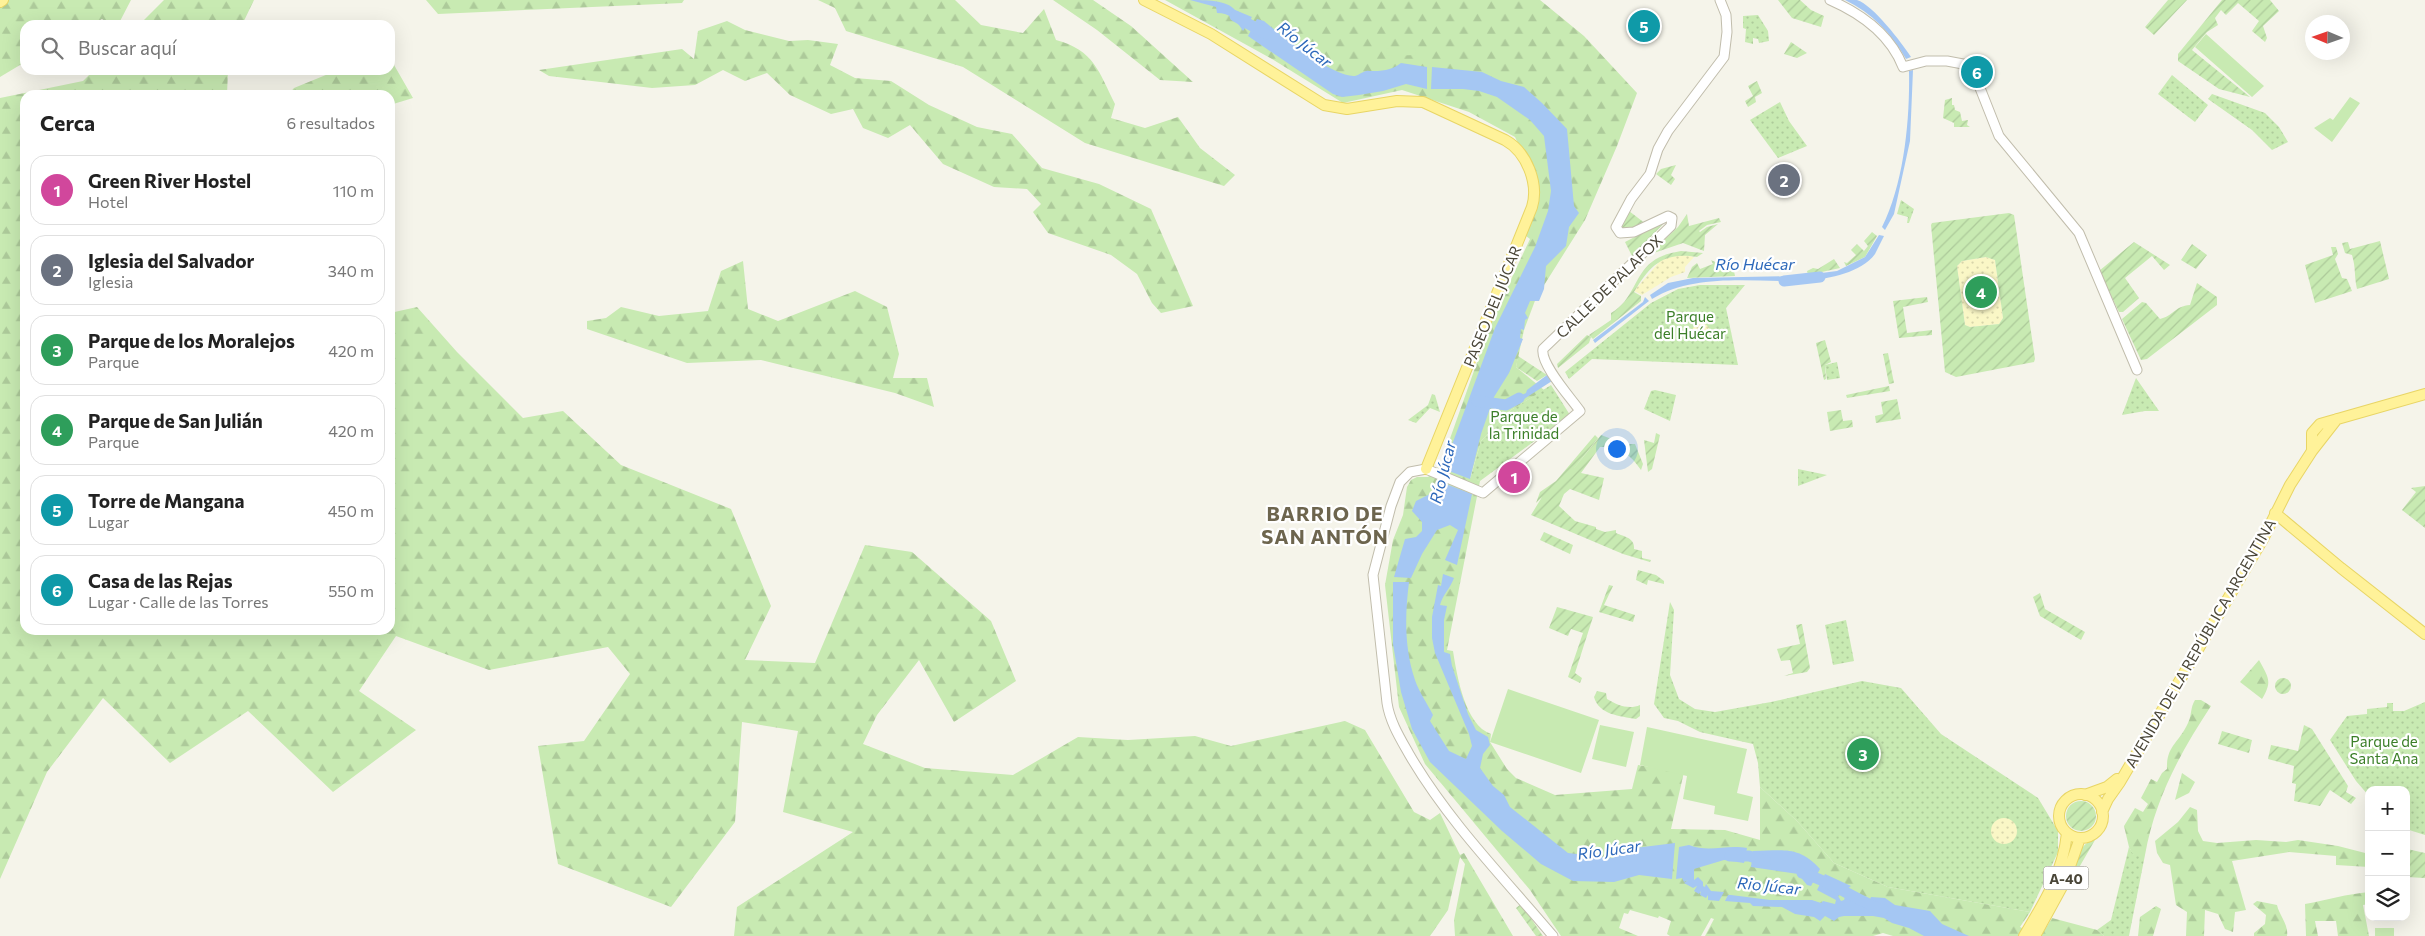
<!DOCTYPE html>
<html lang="es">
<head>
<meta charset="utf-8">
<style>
	:root { --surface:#fff; --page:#f2f2f2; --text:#222; --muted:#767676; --line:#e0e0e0; --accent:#ff5e17 }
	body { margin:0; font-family:Commissioner,sans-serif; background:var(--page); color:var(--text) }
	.controls { position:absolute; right:15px; bottom:15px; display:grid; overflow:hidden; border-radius:10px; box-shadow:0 5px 20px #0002 }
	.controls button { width:45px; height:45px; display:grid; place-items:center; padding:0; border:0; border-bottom:1px solid var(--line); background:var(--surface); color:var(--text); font:25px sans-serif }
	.compass { position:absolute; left:2305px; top:15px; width:45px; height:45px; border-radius:50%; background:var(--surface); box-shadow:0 5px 20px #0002; rotate:272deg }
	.you { position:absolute; left:1616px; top:448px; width:18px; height:18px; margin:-12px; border:4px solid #fff; border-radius:50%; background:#1a73e8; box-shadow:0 0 0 8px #1a73e833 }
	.badge { display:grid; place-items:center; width:32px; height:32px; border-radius:50%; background:var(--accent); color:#fff; font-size:16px; font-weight:700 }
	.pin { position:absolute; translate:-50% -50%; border:2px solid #fff; box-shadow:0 1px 5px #0006 }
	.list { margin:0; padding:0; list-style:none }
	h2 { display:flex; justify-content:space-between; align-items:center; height:65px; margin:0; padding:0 20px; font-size:21px }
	h2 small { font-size:16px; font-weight:400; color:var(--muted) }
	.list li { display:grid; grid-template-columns:32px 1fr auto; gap:15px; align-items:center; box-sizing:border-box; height:70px; margin:0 10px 10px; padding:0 10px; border:1px solid var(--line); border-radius:15px }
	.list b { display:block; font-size:19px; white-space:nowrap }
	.list p { margin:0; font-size:16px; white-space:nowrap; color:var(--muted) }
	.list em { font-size:16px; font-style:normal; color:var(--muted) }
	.icon { flex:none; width:28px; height:28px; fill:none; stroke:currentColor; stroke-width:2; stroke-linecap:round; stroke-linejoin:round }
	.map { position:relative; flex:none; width:2425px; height:936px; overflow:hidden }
	.search { position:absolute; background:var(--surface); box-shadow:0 5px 20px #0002; left:20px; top:20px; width:375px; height:55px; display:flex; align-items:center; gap:12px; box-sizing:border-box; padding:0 18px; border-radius:15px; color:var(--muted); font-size:19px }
	.panel { position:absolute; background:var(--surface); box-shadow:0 5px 20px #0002; left:20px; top:90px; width:375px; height:545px; border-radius:15px }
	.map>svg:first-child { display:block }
	.grass { fill:url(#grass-dots) }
	.forest { fill:url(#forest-firs) }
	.sand { fill:url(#sand-dots) }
	.garden { fill:url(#garden-furrows); fill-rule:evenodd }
	.pitch { fill:#c8eab2 }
	.water { fill:#a5c7f3 }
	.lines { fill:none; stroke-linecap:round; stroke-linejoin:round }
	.river { stroke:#a5c7f3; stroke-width:11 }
	.minor-casing { stroke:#c1bdac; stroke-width:11 }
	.major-casing { stroke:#e8d565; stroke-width:12 }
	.minor { stroke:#fff; stroke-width:9 }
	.major { stroke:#fff299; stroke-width:10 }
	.labels { text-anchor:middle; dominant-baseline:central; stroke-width:4.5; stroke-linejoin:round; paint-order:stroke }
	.shield { fill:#fff; stroke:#807e74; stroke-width:1 }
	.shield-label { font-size:14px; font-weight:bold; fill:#4a4638 }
	.street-label { font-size:15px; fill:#4a4638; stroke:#fff }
	.park-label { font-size:15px; fill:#3b7f28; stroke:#fff }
	.water-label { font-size:16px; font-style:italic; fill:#2c68ba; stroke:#fff }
	.district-label { font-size:20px; font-weight:bold; letter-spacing:1px; fill:#6d654e; stroke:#fff }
</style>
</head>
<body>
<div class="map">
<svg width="2425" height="936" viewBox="0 0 2425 936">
	<defs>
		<pattern id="grass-dots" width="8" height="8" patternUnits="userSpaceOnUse" patternTransform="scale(1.25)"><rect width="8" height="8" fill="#c8eab2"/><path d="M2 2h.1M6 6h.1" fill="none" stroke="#adca9a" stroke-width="1.8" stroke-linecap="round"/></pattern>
		<pattern id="forest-firs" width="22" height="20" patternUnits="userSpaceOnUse" patternTransform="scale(1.25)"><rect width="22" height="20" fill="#c8eab2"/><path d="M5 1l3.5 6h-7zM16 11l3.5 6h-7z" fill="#adca9a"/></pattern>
		<pattern id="sand-dots" width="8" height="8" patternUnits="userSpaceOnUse" patternTransform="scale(1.25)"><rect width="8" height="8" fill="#faf7c6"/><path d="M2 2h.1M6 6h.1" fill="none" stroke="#d8d5ab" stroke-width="1.8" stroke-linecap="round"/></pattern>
		<pattern id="garden-furrows" width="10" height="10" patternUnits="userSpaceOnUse" patternTransform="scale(1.25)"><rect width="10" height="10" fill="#c8eab2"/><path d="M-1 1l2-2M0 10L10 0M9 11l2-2" fill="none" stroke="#adca9a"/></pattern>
	</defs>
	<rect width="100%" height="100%" fill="#f5f4ea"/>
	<path class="grass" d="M1758,15L1768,31L1769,41L1759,43L1758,39L1753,38V44L1745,42L1746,29L1743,28V16Z
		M2172,75L2208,105L2195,122L2158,94Z
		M2212,94L2265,113L2279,127L2288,142L2272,150L2252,130L2208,99Z
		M1780,102L1789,121L1807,146L1778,158L1750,120Z
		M1901,200L1914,209L1909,223H1907L1908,217L1897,214Z
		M1700,285H1745L1726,308L1738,365L1592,359L1569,379L1565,372L1651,303L1678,289Z
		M1837,362L1840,378L1827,380L1825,365Z
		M2136,378L2159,411H2145L2122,415Z
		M1551,385L1570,415L1480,481L1470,479L1481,441L1511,410Z
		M1655,390L1676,395L1670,421L1644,409L1651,391Z
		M1432,394L1435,395L1440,412L1430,408L1416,423L1408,420L1428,405Z
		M1798,469L1827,475L1798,486Z
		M1670,602L1674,610L1670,675L1679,699L1695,709L1715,712L1771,702L1862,681L1901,688L1941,734L2038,798L2058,831V852L2030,912L1888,887L1834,863L1797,821L1760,787L1758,763L1753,744L1700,732L1678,721L1664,718L1654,704Z
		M1846,620L1854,661L1833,665L1825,625Z
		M2425,702V835L2406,829V790H2369V796L2356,781L2330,740L2347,716L2367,714V709L2387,707V703H2393V711H2404Z
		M2129,847L2134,855H2145L2129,936H2104L2097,930L2111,920Z"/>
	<path class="forest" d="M0,0H131L118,25H110L102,19L92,25H25V62L0,77Z
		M164,0H254L242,25H139Z
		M426,0H684L682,3L438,14Z
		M818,0H955L981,25L1023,33L1044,9L1056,40C1094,50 1099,72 1115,104L1111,118L1145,128L1178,117L1200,148L1235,175L1224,186L1085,143L963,67L846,31L835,8Z
		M1053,0H1093L1131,26L1193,82L1160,80L1097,30Z
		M1165,0H1540L1584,36L1637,93L1617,146L1585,220L1536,298L1524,330L1516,367L1544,390L1511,410L1481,441L1470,478L1480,481L1447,650L1453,651C1457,676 1465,725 1491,734L1490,742L1507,769L1516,778L1555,795L1632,789L1638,765L1684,772L1671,829L1725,830L1760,840V787L1797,821L1834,863L1888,887L2030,912L2020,927L2039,936H1893L1883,933L1873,936H1705L1714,919L1711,918L1701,936H1670L1667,934L1671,921L1659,916L1658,918L1630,910L1628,914L1624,913L1619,928L1638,936H1561L1530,890L1425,764L1399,707L1385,585L1393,540L1403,515L1407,487L1411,480L1417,477H1428L1441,464L1492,320L1530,239L1526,236L1536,209L1539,187L1515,137L1469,112L1402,90L1343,103L1272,59Z
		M727,21L745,30L789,41L808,40L838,44L830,65L855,78L891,81L929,105L977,127L1012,134L1042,168L1099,184L1151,209L1193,306L1161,313L1152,303L1137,274L1111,255L1048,233L1033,212L1041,204L1027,189L994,187L943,164L910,125L888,138L863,128L853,109L831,114L790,95L767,73L745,81L723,70L695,85L652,88L549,76L539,70L682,49L694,59L698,31Z
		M390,58L413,98L390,105V95H288L294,88L338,70H390Z
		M94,70H228L227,95H25V630H390V313L417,307L457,352L523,418L563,411L621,465L731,509L771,606L745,660L815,663L865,545L912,552L991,621L1016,681L954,722L919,660L877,715L863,744L925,768L1013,775L1078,737L1128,740L1195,736L1231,746L1345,721L1365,730L1414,812L1430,820L1440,813L1460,855L1464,853L1513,936H1455L1454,920L1465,864L1460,857L1448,910L1430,936H734L737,907L853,832L783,812L798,731L742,722L735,822L671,907L558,864L538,746L584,741L630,674L608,647L489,670L396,636L359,691L416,730L333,792L248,711L170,763L103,698L47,772L0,879V98L83,81Z
		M743,261L748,309L778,321L855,291L887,307L899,354L893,378H927L934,407L895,393L761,360L687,363L587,329V321L606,318L621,307L659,316L708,311L721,271Z
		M2259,660C2268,677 2273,681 2262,699L2240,682Z
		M2195,700H2201L2211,706C2180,753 2155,799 2145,855L2134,856L2129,847L2124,826L2135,808L2143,812L2148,804L2141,798L2151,779L2157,782L2162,773L2167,769C2166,746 2179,743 2188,723C2192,715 2190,708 2195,700Z
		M2182,773L2195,782L2189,793L2175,800Z
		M2190,807L2197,810L2198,831L2203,841L2217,843L2256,840L2286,842L2298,840L2338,846L2369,854V867L2336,865V856L2289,852L2232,861L2246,910L2235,912L2233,932L2225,929L2218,914L2205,910L2204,936H2186L2187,912L2176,905L2170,865L2163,863L2157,853L2155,841L2178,822Z
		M2369,892V904L2363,905L2369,936H2338L2336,921H2315L2318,936H2306L2305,904C2327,900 2347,894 2369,892Z
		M2257,901L2277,905C2279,915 2289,925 2287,936H2254V933L2265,924L2266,915L2253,904Z
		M2156,906L2161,909L2153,936H2138L2140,917Z
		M2052,918L2097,930L2104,936H2041Z"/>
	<path class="sand" d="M1680,254L1694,257L1685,267V272L1671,277L1642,295L1634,291L1661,260Z
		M1986,257L1995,260L2003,318L1999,324L1970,327L1965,325L1957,266L1962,261Z
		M1692 332a9 9 0 1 1 18 0a9 9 0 1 1-18 0Z
		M1991 831a13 13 0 1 1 26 0a13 13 0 1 1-26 0Z"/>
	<path class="garden" d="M1778,0H1800L1811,10L1824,16L1821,27L1792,18Z
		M2168,0H2187L2154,35L2145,27Z
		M2222,0H2270L2279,11L2263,26L2267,38L2265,42L2252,31L2259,21L2238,3L2226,15L2221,10L2215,18L2218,25L2207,32L2192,50L2250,97L2219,89L2178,61V54Z
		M1791,42L1807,53L1797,58L1784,54Z
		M1757,81L1762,93L1755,97L1756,102L1748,107L1745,101L1753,96L1748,86Z
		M1952,98V105H1954L1955,110L1960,112L1962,121L1968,120L1967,125L1970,127H1954V123L1943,118L1945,100Z
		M1676,165L1671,175L1675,179L1671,185L1656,174L1661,169Z
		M1629,211L1646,224L1625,232L1621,227Z
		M2009,213L2014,215L2035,359L2034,362L1956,377L1945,372L1931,225L1932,223ZM1986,257L1995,260L2003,318L1999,324L1970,327L1965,325L1957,266L1962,261Z
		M1687,214L1689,226L1719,218L1721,222L1707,225L1699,231L1700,232L1707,227L1718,224L1705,235L1704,251L1683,243L1648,255L1678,227Z
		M1666,221L1632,256L1625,242Z
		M1872,232L1877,236L1865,257L1846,266L1844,262L1847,263L1856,255L1851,250L1857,244L1864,251L1868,246L1864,241Z
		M2380,241L2389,279L2357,289C2354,276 2356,268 2352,255L2345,253L2342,243L2348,242L2350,249Z
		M2134,242L2170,265L2164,270L2152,256L2125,278L2139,298L2123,312H2119L2099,271Z
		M2192,244L2207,255L2196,269L2181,260Z
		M2331,247H2336L2338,254L2335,259L2342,278L2347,279L2352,291L2315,303L2305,265L2333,255Z
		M1681,251L1703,253L1697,257C1664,251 1650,265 1634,292L1641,296V301L1593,339L1589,335L1611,320V313C1634,300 1634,275 1652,262C1660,255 1671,253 1681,251Z
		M1834,259L1840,268L1808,275L1807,271L1813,268L1818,269Z
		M1711,260L1734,271L1735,276L1687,278L1692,267L1697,263L1700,269L1713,264Z
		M2197,283L2217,297V305L2147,359L2141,360L2122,319L2142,302L2146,303L2160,319C2173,316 2175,306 2190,305Z
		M1927,297L1928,302L1903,307L1907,333L1932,330V335L1899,338L1893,301Z
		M1587,335L1591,337L1589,343L1558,368L1557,364Z
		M1825,340L1831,362L1825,365L1826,379L1824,380L1816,343Z
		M1888,353L1894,383L1889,384L1883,354Z
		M1518,356L1547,375L1537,381L1516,367Z
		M1889,386L1890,391L1847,398L1846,395Z
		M1897,399L1901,419L1876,423L1875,416L1883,414L1881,402Z
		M1841,410L1843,421L1852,420L1853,427L1830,431L1827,412Z
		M1656,433L1660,435L1652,469L1648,472L1644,440L1654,443Z
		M1595,435L1598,438L1571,472L1601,435L1625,444H1635L1643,464L1641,470C1630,454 1620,446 1600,447L1581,473L1604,478L1599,500L1570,489L1564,494L1559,506L1575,521L1596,527V529L1605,532L1616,530V533C1625,537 1635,538 1634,549L1642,551V558L1651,560L1650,562L1623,554L1531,515L1542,497L1536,503L1540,492L1556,481Z
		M2425,486V528L2402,510L2416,492L2411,488Z
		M1544,532L1573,545L1570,554L1540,540Z
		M1638,570L1656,575L1664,581V584L1648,580L1647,585L1636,580Z
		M1609,585L1613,586L1604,605L1635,615L1633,622L1599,612Z
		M2040,593L2045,609L2085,632L2081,640L2040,616L2033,597Z
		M1557,607L1593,617L1575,673L1582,678L1580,683L1568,677L1583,633L1571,629L1568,636L1549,628Z
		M1802,624L1810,668L1807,672L1784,676L1793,673L1790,660L1781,661L1777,649L1800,644L1796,625Z
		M2275 686a8 8 0 1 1 16 0a8 8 0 1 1-16 0Z
		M1597,691L1606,693L1607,699C1617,705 1629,710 1640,705V716L1636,719C1620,716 1599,715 1594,697Z
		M2304,725L2312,729L2348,786L2346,792L2356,798L2351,804L2330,790L2320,806L2294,801L2296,784L2292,783L2294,766L2268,759L2271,745L2298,751Z
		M2222,731L2252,740L2249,753L2218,744Z
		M2066 816a15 15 0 1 1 30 0a15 15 0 1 1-30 0Z
		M2095,840L2077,871L2074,868C2079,855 2080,843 2095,840Z
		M2407,849L2425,853V878L2406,877Z
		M1521,904L1543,936H1536L1516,908Z"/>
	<path class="pitch" d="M2206,34L2264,86L2252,97L2195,47Z
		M1415,48L1416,55L1387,56L1386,49Z
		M2350,97L2360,103L2332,142L2314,128L2330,118L2333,120Z
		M1508,689L1599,720L1581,773L1490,742Z
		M1600,725L1634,732L1626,767L1592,759Z
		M1647,727L1747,749L1737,793L1753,797L1748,821L1714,814L1715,806L1683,799L1687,776L1640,765Z
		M2375,928H2394V936H2375Z"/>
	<path class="water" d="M1190,0C1205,0 1227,0 1235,10L1252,17L1243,31C1236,20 1230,13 1217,13L1216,7Z
		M1845,0C1848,0 1853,0 1857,0C1873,5 1902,43 1911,57L1906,59C1891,33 1872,13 1845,0Z
		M1257,19L1264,21C1280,35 1334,78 1355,76C1360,75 1364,70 1369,71C1382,71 1390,71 1401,63L1427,67V89L1406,84L1383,91L1359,95L1342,97L1333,94L1248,36Z
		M1432,67L1482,72L1501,81L1524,87L1542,103L1567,129L1574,206L1579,213L1569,227L1566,246L1546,266L1544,289L1539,301H1530L1525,313L1528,318L1525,320L1524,330L1521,329L1520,338L1523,339L1509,373L1494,397L1481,434L1470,479L1441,468L1453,442L1495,328L1535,247L1548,211L1551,191L1544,136L1530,120L1497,97L1479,91L1463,89H1431Z
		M1913,70L1910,141L1894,214L1885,230L1882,227C1904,183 1910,120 1909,71Z
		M1879,235L1884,236C1881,242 1878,248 1875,254C1861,273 1830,278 1807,281L1806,275L1837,271L1865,257Z
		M1798,276L1799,281C1750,282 1695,273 1652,299L1650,295L1668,283L1693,278Z
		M1645,297L1649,301L1595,343L1593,340L1643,302Z
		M1547,375L1552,381L1521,401L1505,406V403L1526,393L1527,390Z
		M1438,481L1472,494L1457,565L1445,560L1458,530L1450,525L1437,530L1422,554L1411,578L1394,577L1405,539L1416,537L1422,531V522L1412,511L1416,501L1436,491Z
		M1443,574L1454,578C1450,589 1443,594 1440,605L1447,606L1444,620V652L1450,654L1452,666L1468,714L1476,730L1488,737L1490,745L1483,754L1480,768L1493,786L1504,795L1510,807L1568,853L1612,858L1635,848L1675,843L1672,879L1639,875L1614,882L1573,881L1541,864L1502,831L1430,762L1412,729L1401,692L1393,644V582H1409C1405,614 1404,648 1415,680C1419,692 1427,703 1433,715L1430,721L1449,751L1466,759L1472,746L1469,734L1435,653L1432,638V617L1438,585L1441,586Z
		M1689,845C1710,853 1726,844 1747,848L1744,863L1724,860L1694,869V880L1698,877L1703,882V886L1705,887L1706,884L1711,891L1724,892L1719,901L1708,900V895L1706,898L1700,895L1701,891L1699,894L1694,891L1697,886L1693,888L1684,883L1688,880L1684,882L1682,878L1676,879L1679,847Z
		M1753,851C1783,851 1798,845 1820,869L1811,886L1807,885L1798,874L1751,867Z
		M1825,874L1851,886L1838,896L1841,901L1844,900L1846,894L1867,907L1871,897L1885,898L1895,905L1930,911L1942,924L1969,936H1924L1909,928L1892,923L1884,918L1873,916H1844L1839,917L1834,921L1825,916L1820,921L1814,917L1795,914L1782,907L1753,906L1750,903L1725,901L1728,895H1731L1770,900H1812L1821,903L1823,901L1835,904L1836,900L1817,890Z"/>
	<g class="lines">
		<path class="river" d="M1235,16L1266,34
			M1784,281L1820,277
			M1477,401L1506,405L1519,398
			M1730,856H1749L1766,861
			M1802,873C1831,881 1855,900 1883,910"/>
		<defs>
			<path id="minor" d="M1830,0C1862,14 1890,34 1903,67L1926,61H1947L1963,64L1970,71L1980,88L1999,136L2079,233L2137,370
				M1553,936C1503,877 1448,821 1409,754C1400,738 1390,722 1387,703L1373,575L1391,506L1400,482L1410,472L1426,469L1483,493L1580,411C1571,398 1540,364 1543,349L1671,226L1672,218L1668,216L1634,232L1620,233L1616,227L1631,199L1650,174L1658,149L1668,131L1724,57L1727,32L1726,15L1720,0"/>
			<path id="major" d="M1144,0L1211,34L1324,105L1347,109L1397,101L1423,102L1505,140C1527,152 1539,184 1532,207L1426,469
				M0,2L3,0
				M2312,451V433L2320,424L2425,394
				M2275,513L2341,568L2425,634
				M2059 816a22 22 0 1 1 44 0a22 22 0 1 1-44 0Z
				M2085,795L2107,787L2117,779
				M2102,812L2108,799L2120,782L2263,539L2290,485L2312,451L2337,419
				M2024,936C2044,903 2063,873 2067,833
				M2035,936L2064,883L2080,838"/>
		</defs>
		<use href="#minor" class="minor-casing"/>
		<use href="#major" class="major-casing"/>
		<use href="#minor" class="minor"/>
		<use href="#major" class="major"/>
	</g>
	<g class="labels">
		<rect class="shield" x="2043.5" y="866.5" width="45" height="23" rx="4"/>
		<g class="shield-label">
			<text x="2066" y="878">A-40</text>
		</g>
		<g class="street-label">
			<text transform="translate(1609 286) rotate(-44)">CALLE DE PALAFOX</text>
			<text transform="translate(1492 306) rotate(-68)">PASEO DEL JÚCAR</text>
			<text transform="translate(2200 643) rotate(-60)">AVENIDA DE LA REPÚBLICA ARGENTINA</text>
		</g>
		<g class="park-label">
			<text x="1690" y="316">Parque<tspan x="1690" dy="17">del Huécar</tspan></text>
			<text x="1524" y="416">Parque de<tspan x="1524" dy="17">la Trinidad</tspan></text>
			<text x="2384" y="741">Parque de<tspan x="2384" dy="17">Santa Ana</tspan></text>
		</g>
		<g class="water-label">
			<text transform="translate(1305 44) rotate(38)">Río Júcar</text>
			<text x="1755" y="263">Río Huécar</text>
			<text transform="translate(1442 472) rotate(-76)">Río Júcar</text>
			<text transform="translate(1609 849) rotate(-8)">Río Júcar</text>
			<text transform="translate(1769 885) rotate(6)">Rio Júcar</text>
		</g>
		<g class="district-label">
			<text x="1325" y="513">BARRIO DE<tspan x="1325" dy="23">SAN ANTÓN</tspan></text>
		</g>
	</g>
</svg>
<div class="controls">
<button>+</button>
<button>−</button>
<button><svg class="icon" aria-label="layers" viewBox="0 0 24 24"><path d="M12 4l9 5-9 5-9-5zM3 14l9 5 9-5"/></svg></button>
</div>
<svg class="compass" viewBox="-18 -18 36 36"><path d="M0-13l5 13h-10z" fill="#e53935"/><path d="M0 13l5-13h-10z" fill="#767676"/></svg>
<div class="you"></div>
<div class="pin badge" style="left:1514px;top:477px;background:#d1479c">1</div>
<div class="pin badge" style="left:1784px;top:180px;background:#6b7280">2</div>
<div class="pin badge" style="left:1863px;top:754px;background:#2e9e5b">3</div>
<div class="pin badge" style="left:1981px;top:292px;background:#2e9e5b">4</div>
<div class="pin badge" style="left:1644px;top:26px;background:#0f9aa8">5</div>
<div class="pin badge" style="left:1977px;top:72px;background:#0f9aa8">6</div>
<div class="search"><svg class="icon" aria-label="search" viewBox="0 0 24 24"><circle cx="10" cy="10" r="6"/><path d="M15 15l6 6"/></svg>Buscar aquí</div>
<section class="panel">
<h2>Cerca<small>6 resultados</small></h2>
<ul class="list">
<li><span class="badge" style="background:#d1479c">1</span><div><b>Green River Hostel</b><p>Hotel</p></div><em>110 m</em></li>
<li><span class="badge" style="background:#6b7280">2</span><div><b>Iglesia del Salvador</b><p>Iglesia</p></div><em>340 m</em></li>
<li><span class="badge" style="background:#2e9e5b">3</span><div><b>Parque de los Moralejos</b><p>Parque</p></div><em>420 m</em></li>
<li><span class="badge" style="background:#2e9e5b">4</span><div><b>Parque de San Julián</b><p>Parque</p></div><em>420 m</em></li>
<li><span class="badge" style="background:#0f9aa8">5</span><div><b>Torre de Mangana</b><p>Lugar</p></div><em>450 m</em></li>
<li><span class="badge" style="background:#0f9aa8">6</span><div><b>Casa de las Rejas</b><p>Lugar · Calle de las Torres</p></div><em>550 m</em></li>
</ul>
</section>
</div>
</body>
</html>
